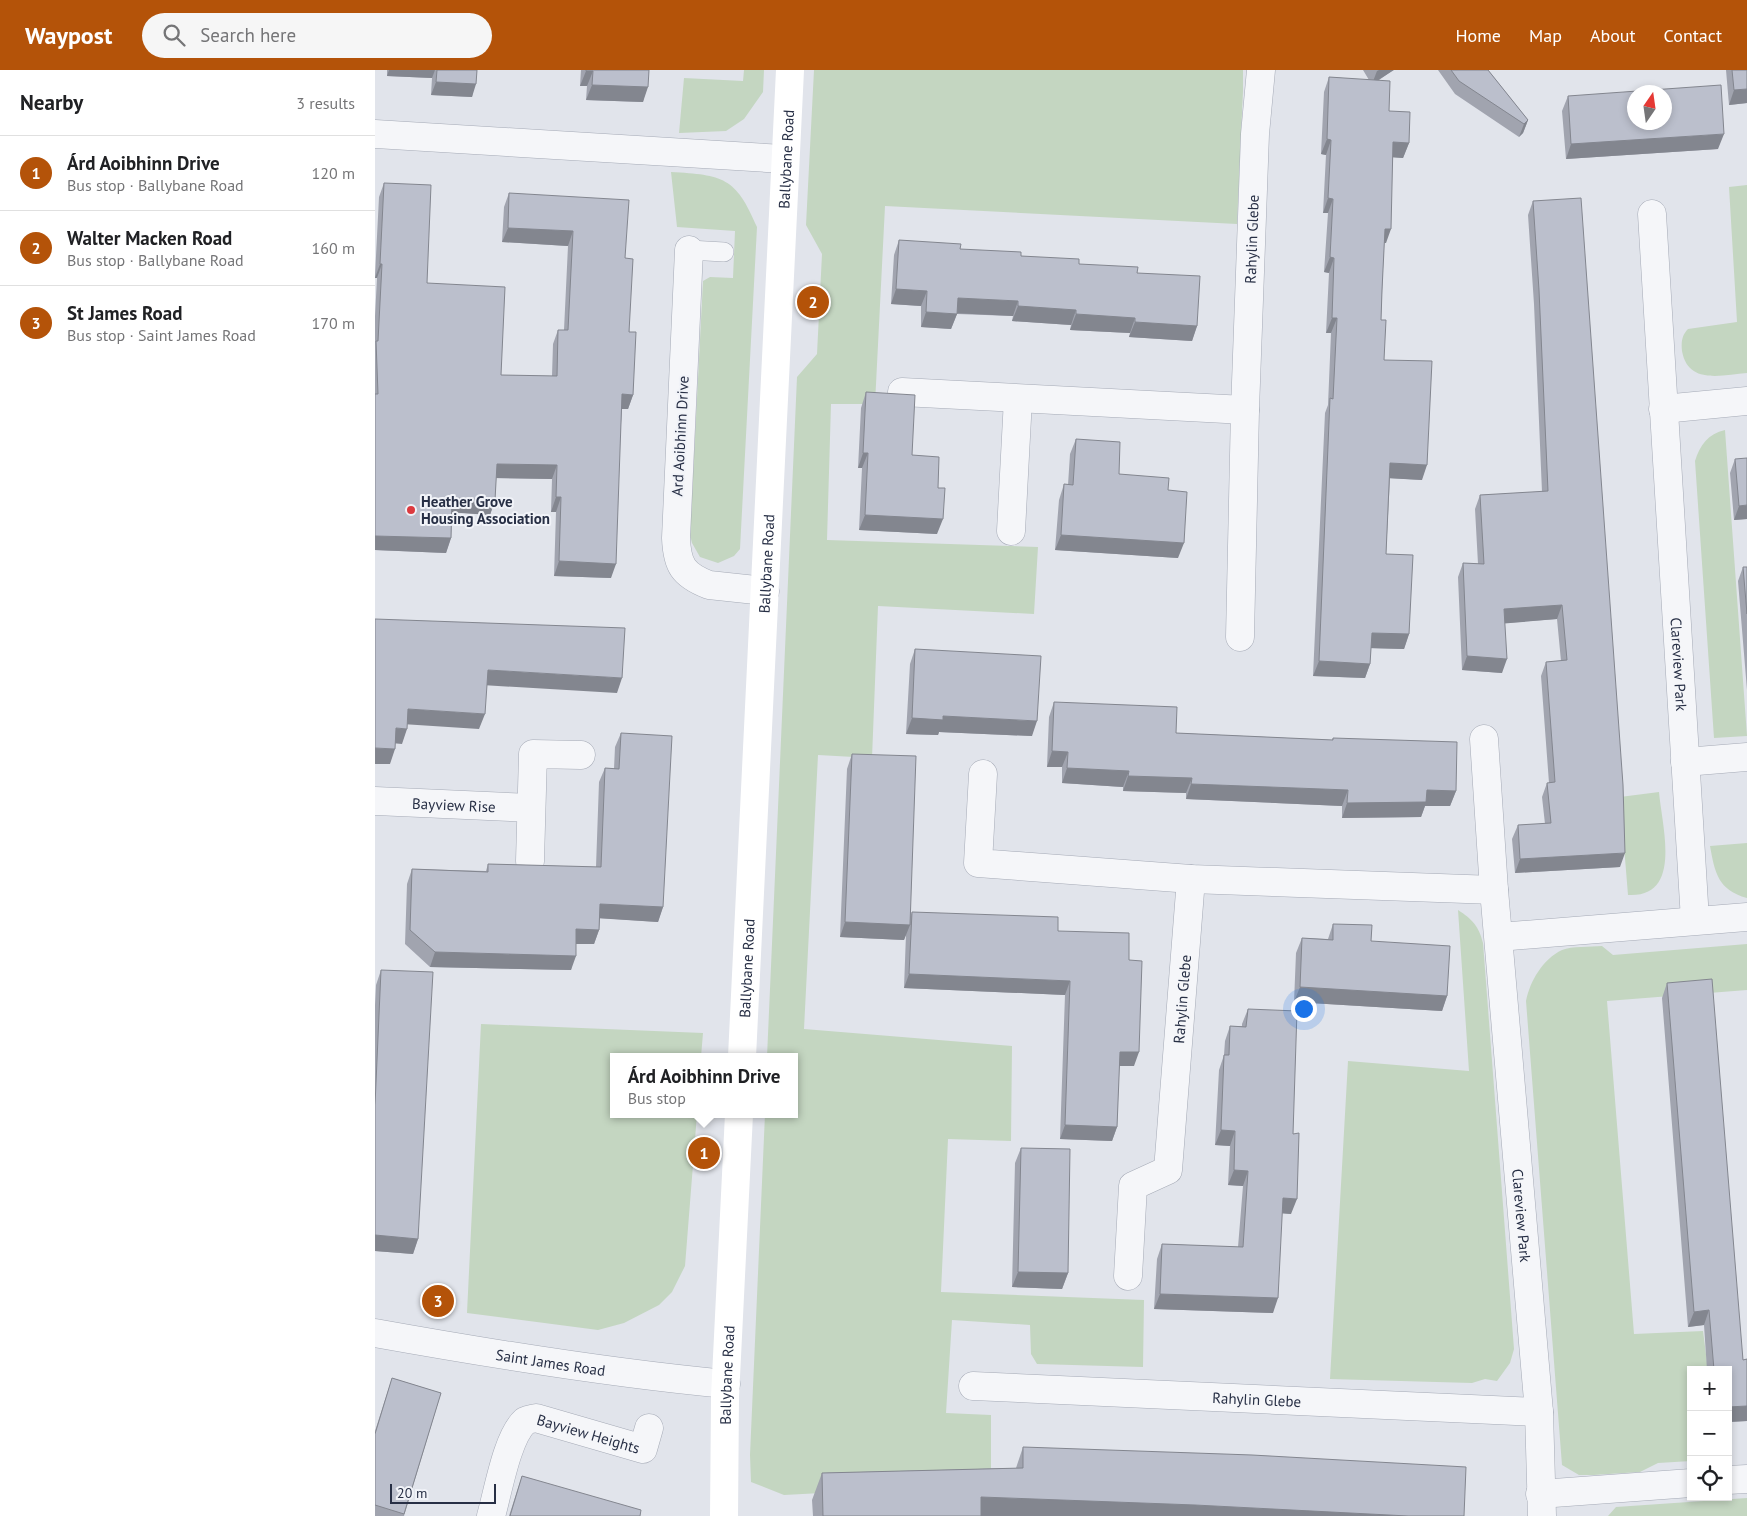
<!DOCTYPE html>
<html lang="en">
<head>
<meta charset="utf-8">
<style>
	:root { --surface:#fff; --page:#f6f6f6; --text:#202124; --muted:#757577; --line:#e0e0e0; --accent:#b45309 }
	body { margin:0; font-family:"PT Sans",sans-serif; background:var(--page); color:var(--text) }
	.controls { position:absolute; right:15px; bottom:15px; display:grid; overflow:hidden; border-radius:0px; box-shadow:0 2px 8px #0003 }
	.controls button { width:45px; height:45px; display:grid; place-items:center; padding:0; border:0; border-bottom:1px solid var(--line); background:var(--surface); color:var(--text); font:25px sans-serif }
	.compass { position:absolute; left:1252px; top:15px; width:45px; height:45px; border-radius:50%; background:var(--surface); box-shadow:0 2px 8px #0003; rotate:13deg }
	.scale { position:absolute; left:15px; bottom:12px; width:106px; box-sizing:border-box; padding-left:5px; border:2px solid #272f45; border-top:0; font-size:14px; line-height:18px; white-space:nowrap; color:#272f45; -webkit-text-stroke:4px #f1f3f8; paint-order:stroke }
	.you { position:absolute; left:928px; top:938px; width:18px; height:18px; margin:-12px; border:4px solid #fff; border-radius:50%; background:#1a73e8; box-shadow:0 0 0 8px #1a73e833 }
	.badge { display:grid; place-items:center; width:32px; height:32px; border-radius:50%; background:var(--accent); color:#fff; font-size:16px; font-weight:700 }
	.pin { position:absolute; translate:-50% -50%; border:2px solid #fff; box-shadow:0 1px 5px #0006 }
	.popup { position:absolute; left:235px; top:983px; width:188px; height:65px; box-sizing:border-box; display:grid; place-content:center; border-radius:0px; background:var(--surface); filter:drop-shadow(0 1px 4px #0005); font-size:16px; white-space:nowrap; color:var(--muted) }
	.popup b { font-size:19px; color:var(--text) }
	.popup::after { content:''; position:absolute; left:50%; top:100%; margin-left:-10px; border:10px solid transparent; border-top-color:var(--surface) }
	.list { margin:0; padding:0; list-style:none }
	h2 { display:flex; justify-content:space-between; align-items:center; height:65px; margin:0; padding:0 20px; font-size:21px }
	h2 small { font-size:16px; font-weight:400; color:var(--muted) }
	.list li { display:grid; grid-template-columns:32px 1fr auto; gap:15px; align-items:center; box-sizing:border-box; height:75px; padding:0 20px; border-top:1px solid var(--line) }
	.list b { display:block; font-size:19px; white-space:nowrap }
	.list p { margin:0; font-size:16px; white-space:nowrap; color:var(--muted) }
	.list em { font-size:16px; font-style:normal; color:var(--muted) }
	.icon { flex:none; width:28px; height:28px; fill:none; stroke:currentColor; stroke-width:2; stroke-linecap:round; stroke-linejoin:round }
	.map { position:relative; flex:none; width:1372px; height:1446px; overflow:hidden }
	header { display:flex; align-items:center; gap:30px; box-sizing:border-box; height:70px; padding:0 25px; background:var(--accent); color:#fff }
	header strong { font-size:24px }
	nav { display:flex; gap:28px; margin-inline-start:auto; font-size:18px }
	.search { width:350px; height:45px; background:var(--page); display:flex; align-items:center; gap:12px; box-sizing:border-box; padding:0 18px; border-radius:28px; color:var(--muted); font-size:19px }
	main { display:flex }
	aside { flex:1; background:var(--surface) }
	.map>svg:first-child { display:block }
	.green { fill:#c4d6c1 }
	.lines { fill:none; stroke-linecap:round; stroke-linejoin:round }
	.service-casing { stroke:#a5aab6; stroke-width:20 }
	.minor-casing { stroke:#a5aab6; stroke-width:29 }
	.tertiary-casing { stroke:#a5aab6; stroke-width:29 }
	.service { stroke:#f5f6f9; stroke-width:19 }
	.minor { stroke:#f5f6f9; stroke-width:28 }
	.tertiary { stroke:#f5f6f9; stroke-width:28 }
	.secondary { stroke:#fff; stroke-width:28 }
	.wall { fill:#a1a4af }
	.shaded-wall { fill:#83868f }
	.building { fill:#bbbfcc; stroke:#83868f; fill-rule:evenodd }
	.poi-dot { fill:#dc3a3f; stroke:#f1f3f8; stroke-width:2 }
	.labels { text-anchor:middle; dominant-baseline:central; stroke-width:4; stroke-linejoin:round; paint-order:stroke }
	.street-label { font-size:15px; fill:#272f45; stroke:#f1f3f8 }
	.poi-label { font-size:15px; font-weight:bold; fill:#272f45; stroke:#f1f3f8; text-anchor:start }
</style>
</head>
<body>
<header>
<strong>Waypost</strong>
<div class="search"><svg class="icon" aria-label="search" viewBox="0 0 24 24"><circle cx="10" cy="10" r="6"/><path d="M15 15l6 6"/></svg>Search here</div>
<nav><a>Home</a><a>Map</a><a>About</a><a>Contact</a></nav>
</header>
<main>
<aside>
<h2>Nearby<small>3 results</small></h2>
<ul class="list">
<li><span class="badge">1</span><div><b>Árd Aoibhinn Drive</b><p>Bus stop · Ballybane Road</p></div><em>120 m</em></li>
<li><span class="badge">2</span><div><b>Walter Macken Road</b><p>Bus stop · Ballybane Road</p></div><em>160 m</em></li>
<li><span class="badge">3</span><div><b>St James Road</b><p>Bus stop · Saint James Road</p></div><em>170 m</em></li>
</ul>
</aside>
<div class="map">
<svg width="1372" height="1446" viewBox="0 0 1372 1446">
	<rect width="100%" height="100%" fill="#e1e4eb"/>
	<path class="green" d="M369,0H389L388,22L369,49L351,61L304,63L309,8L368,11Z
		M439,0H868V21L862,154L510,136L500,334H456L452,470L663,477L659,544L503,536L497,688L443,685L429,959L637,976L636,1071L573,1069L566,1222L769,1230L768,1297L662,1294L656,1284L655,1255L577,1250L571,1343L616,1345V1414L409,1425L376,1412L375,1385L390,1044H419V987H392L422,307L442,284L447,184L431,155Z
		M296,102C348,105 361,107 382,157L365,479L359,486L343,493L325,487L317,473L315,465L328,211L335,207L358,208L360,161L302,157Z
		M1372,115V303C1347,305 1313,315 1307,281C1306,272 1307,265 1313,259L1362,252L1354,117Z
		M1350,360L1372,666L1339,668L1320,391C1325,375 1333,364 1350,360Z
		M1284,722C1287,757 1308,828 1253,825L1245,727Z
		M1372,773V828C1343,820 1340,803 1335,776Z
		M1083,840C1097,849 1104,856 1108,873L1139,1279L1135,1293L1122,1311L1110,1309L1097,1313L955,1309L973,991L1094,1001Z
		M1372,874V920L1232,931L1259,1264L1328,1261L1333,1300H1316V1391L1283,1393L1265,1402L1218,1405H1204L1187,1395L1151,931C1155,911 1168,889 1187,880C1197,876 1215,877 1227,876L1238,885Z
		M106,954L328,963L326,987H239V1044H322L310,1196L297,1222L284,1235L249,1253L223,1260L92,1243Z
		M1372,1428V1446H1233L1241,1437Z"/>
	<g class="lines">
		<defs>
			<path id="service" d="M314,180L349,182"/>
			<g id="minor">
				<path id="s1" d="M1277,144L1320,850"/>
				<path d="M314,180L301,468C302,495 308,505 334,515L390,521"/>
				<path d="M527,322L870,340"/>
				<path d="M1288,339L1372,331"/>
				<path d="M636,461L643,329"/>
				<path id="s2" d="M865,567L870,340L880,64L886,0"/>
				<path id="s3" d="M1109,669L1119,820L1164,1342L1167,1446"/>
				<path d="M1310,692L1372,687"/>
				<path d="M608,704L603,793L816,809L1119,820"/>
				<path id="s4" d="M0,731L156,738"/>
				<path d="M155,791L158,684L206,685"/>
				<path d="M1124,867L1372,847"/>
				<path id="s5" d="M753,1206L758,1116L793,1100L816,809"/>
				<path id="s6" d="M598,1316L1164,1342"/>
				<path d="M1353,1410L1372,1409"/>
				<path d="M1165,1424L1316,1413"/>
				<path id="s7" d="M116,1446C123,1422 132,1367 150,1351C154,1349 157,1349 161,1348L268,1379L274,1358"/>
			</g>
			<g id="tertiary">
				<path d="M0,64L409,89"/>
				<path id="s8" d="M0,1263C117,1284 233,1303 351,1314"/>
			</g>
		</defs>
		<use href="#service" class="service-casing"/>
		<use href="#minor" class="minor-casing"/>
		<use href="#tertiary" class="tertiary-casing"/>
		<use href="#service" class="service"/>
		<use href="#minor" class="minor"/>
		<use href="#tertiary" class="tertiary"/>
		<g class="secondary">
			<path id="s9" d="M367,987L415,0"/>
			<path id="s10" d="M349,1446L350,1327L364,1044"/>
		</g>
	</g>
	<path class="wall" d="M12,0H102L97,27L56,25L57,8L12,6Z
		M206,0H274L268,32L211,30L212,16H205Z
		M988,0H1018L1004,10L1014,41L1034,73L1028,88L1018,87L1011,173H1009L1006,250L1009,290L1047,410L1015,408L1011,484L1034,564L1029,579L996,578L995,594L990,608L938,606L950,343L953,335L956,263H951L954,203L949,202L953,143H948L951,85L946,84L949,22L954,7L994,10Z
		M1063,0H1113L1153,50L1148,63L1144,67L1080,24Z
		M1351,0H1372V33L1354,35Z
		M1193,26L1343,79L1191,89L1187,41Z
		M9,113L52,213L126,305L177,306L178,274L183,260H189L193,176L127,172L129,137L134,123L250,188L258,325L253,339H247L236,508L179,506L181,442H176L177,409L121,408L120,430L115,445L77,442L76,468L71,483L0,480V246L2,208H0V206L4,127Z
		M1158,131L1245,797L1140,803L1137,769L1143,755L1170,754L1167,727L1172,713H1174L1166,606L1171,592L1186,591L1182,549L1130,553L1127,603L1087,600L1083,507L1088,493L1103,494L1100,439L1105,425L1167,422L1159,234L1153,145Z
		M524,170L585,179L646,186L762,203L822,256L817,271L754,267L755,263L695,260L696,255L637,251L638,246L582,244L576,259L546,257V236L516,234L519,185Z
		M491,322L537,385L563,418L562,464L484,460L487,398H483L486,338Z
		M701,369L744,404L793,420L803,488L680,480L684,430L689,414L693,415L695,384Z
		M1360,389L1372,449L1359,450L1355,403Z
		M1368,497H1372V620L1363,511Z
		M540,579L657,666L564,662L563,665L531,664L535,594Z
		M679,632L801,663L957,670L958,668L1081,721L1075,736H1050L1046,747L967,748V736L811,729V723L748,721V717L687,713V697H672L674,647Z
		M246,663L288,837L283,852L225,848L224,860L219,874H201L196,900L55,897L30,874L32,814L37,799L111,801L113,794L221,797L224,712L230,698L239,699L240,677Z
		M477,684L535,847L537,842L683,861L754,890L759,996H744L742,1057L737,1071L685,1069L690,925L529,918L531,864L529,870L465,867L472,699Z
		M958,854L996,871L1072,926L1067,941L919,932L921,883L927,868L953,869Z
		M6,900L43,1169L38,1184L0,1181V935L1,915Z
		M1292,913L1368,1290L1372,1289V1351L1353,1352V1300H1332L1329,1255L1313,1257L1287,928Z
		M873,939L918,1064L916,1144L907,1143L898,1243L779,1239L782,1189L787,1174L863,1177L868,1116L853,1115L855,1076L840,1075L844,1000L849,985L850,971L855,956H867V954Z
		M646,1078L693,1203L687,1219L637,1217L640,1093Z
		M17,1308L66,1323L29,1446H0V1361Z
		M648,1377L1089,1446H438L437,1430L447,1403L641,1398Z
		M147,1406L265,1446H134L142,1421Z"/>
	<path class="shaded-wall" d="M14,0H60L57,8L12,6Z
		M1004,0H1019L997,14L1002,1Z
		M211,1H218L212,16H205Z
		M61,12L101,14L97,27L56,25Z
		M217,15L273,17L268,32L211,30Z
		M1372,19V33L1354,35L1359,20Z
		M1153,50L1148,63L1144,67L1149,54Z
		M1349,64L1343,79L1191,89L1196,74Z
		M952,69L956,70L951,85L946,84Z
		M1018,72L1034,73L1028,88L1012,87Z
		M953,128L958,129L953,143H948Z
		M133,158L198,161L193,176L127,172Z
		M1010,159H1016L1011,173H1005Z
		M955,187L959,188L954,203L949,202Z
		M5,194H7L2,208H0Z
		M521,219L552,221L546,236L516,234Z
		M583,228L643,231L638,246L577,243Z
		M643,236L701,240L696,255L637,251Z
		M551,242L582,244L576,259L546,257Z
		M701,244L760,248L755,263L695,260Z
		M957,248H962L956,263H951Z
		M760,252L822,256L817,271L754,267Z
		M247,324L258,325L253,339H242Z
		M488,383H493L487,398H483Z
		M1015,393L1052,395L1047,410L1010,408Z
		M122,394L182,395L177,409L117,408Z
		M181,427H186L181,442H176Z
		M77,428L120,430L115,445L72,442Z
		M1372,435V449L1359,450L1364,436Z
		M490,445L568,449L562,464L484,460Z
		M686,465L809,473L803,488L680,480Z
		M0,466L76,468L71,483L0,480Z
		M184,491L241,494L236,508L179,506Z
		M1187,535L1182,549L1123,554L1129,539Z
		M997,563L1034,564L1029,579L991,578Z
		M1092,586L1132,589L1127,603L1087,600Z
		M944,591L995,594L990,608L938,606Z
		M113,600L247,608L242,623L107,615Z
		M33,639L110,644L104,659L27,654Z
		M568,646L662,651L657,666L564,662L563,665L531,664L537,648Z
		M21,658L32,659L27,674L16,673Z
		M0,678L20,679L15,694H0Z
		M677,681L693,682L687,697H672Z
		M692,698L754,701L748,717L687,713Z
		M753,706L817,708L811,723L748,721Z
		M816,714L973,720L967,736L811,729Z
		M1052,720L1081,721L1075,736H1050L1046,747L967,748L972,733Z
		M1250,783L1245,797L1140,803L1145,789Z
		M225,834L288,837L283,852L220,848Z
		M470,852L535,855L529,870L465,867Z
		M201,859L224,860L219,874H196Z
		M60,882L201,886L196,900L55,897Z
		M534,904L695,911L690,925L529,918Z
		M925,917L1072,926L1067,941L919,932Z
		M745,982H764L759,996H740Z
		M690,1055L742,1057L737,1071L685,1069Z
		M846,1060L860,1061L855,1076L840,1075Z
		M859,1100L873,1101L868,1116L853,1115Z
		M908,1128L922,1129L916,1144L902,1143Z
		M0,1165L43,1169L38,1184L0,1181Z
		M643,1202L693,1203L687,1219L637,1217Z
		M785,1224L903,1228L898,1243L779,1239Z
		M1334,1240L1329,1255L1313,1257L1319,1242Z
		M1372,1336V1351L1353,1352V1337Z
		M606,1427L820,1435L1033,1446H599Z"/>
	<path class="building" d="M62,0H102L101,14L61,12Z
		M211,0H274L273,17L217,15L218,1H211Z
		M1076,0H1113L1153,50L1149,54L1084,11Z
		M1357,0H1372V19L1359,20Z
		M954,7L1015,11L1014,41L1035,42L1034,73L1018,72L1016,159H1010L1007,220L1006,250H1011L1009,290L1057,291L1052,395L1015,393L1011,484L1038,485L1034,564L997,563L995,594L944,591L955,328L958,329L962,248H957L959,188L955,187L958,129L953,128L956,70L952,69Z
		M1346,15L1349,64L1196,74L1193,26ZM1260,22H1290V52H1260Z
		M9,113L56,115L52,213L130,217L126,305L182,306L183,260H193L198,161L133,158L134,123L254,130L250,188L258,189L254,262H261L258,325L247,324L241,494L184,491L186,427H181L182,395L122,394L120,430L77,428L76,468L0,466V324H3L1,271H3L7,194H5Z
		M1206,128L1248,715L1250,783L1145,789L1143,755L1176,753L1172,713L1180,712L1171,592L1192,590L1187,535L1129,539L1132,589L1092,586L1088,493L1109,494L1105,425L1173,421L1164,220L1158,131Z
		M524,170L586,174L585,179L646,182V186L704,189V194L763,197L762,203L825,206L822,256L760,252V248L701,244V240L643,236V231L583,228L582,244L551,242L552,221L521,219Z
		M491,322L540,325L537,385L564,387L563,418H570L568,449L490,445L493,383H488Z
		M701,369L745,372L744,404L794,408L793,420L812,422L809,473L686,465L689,414L698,415Z
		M1372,388V435L1364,436L1360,389Z
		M1368,497H1372V544Z
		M0,549L250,558L247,608L113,600L110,644L33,639L32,659L21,658L20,679L0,678Z
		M540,579L666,586L662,651L568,646V650L537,648Z
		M679,632L802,637L801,663L958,670V668L1082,672L1081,721L1052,720L1051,732L972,733L973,720L816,714L817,708L753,706L754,701L692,698L693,682L677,681Z
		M246,663L297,666L288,837L225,834L224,860L201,859V886L60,882L35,860L37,799L113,802V794L226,797L230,698L244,699Z
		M477,684L541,686L535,855L470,852Z
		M537,842L683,847V861L754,863V890L767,891L764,982H745L742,1057L690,1055L695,911L534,904Z
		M958,854L997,855L996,871L1075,876L1072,926L925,917L927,868L958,870Z
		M6,900L58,902L43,1169L0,1165V1035Z
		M1337,909L1368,1290L1372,1289V1336L1353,1337V1300H1339L1334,1240L1319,1242L1292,913Z
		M873,939L922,941L918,1064L924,1063L922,1129L908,1128L903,1228L785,1224L787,1174L868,1177L873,1101L859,1100L860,1061L846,1060L849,985H854L855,956L871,957Z
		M646,1078L695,1079L693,1203L643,1202Z
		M17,1308L66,1323L29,1444L0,1435V1364Z
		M648,1377L877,1385L1091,1397L1089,1446H1033L820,1435L606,1427V1446H448L447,1403L648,1398Z
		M147,1406L266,1440L265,1446H135Z"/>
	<circle class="poi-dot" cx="36" cy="440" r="5"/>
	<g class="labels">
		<g class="street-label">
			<text stroke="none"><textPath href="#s9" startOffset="899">Ballybane Road</textPath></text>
			<text stroke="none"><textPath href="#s2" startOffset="398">Rahylin Glebe</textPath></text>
			<text transform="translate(305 366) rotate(-87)">Ard Aoibhinn Drive</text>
			<text stroke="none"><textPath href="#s9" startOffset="494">Ballybane Road</textPath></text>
			<text stroke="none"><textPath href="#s1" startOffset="451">Clareview Park</textPath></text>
			<text stroke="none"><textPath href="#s4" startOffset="79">Bayview Rise</textPath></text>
			<text stroke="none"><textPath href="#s9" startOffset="89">Ballybane Road</textPath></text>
			<text stroke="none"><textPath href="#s5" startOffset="300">Rahylin Glebe</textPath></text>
			<text stroke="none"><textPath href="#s3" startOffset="478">Clareview Park</textPath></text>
			<text stroke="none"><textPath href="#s8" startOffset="178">Saint James Road</textPath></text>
			<text stroke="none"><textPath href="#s10" startOffset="141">Ballybane Road</textPath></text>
			<text stroke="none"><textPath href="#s6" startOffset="284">Rahylin Glebe</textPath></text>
			<text stroke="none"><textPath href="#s7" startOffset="168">Bayview Heights</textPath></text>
		</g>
		<g class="poi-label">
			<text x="46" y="431">Heather Grove<tspan x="46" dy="17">Housing Association</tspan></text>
		</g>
	</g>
</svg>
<div class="controls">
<button>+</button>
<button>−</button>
<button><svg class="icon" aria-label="locate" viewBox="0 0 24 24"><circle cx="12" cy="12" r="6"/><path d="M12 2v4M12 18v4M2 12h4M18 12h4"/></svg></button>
</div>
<svg class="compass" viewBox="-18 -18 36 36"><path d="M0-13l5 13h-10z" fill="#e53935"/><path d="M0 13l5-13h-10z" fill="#757577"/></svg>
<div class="scale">20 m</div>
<div class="you"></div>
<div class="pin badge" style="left:329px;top:1083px">1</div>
<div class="popup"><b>Árd Aoibhinn Drive</b>Bus stop</div>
<div class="pin badge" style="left:438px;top:232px">2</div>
<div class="pin badge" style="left:63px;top:1231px">3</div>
</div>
</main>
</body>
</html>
